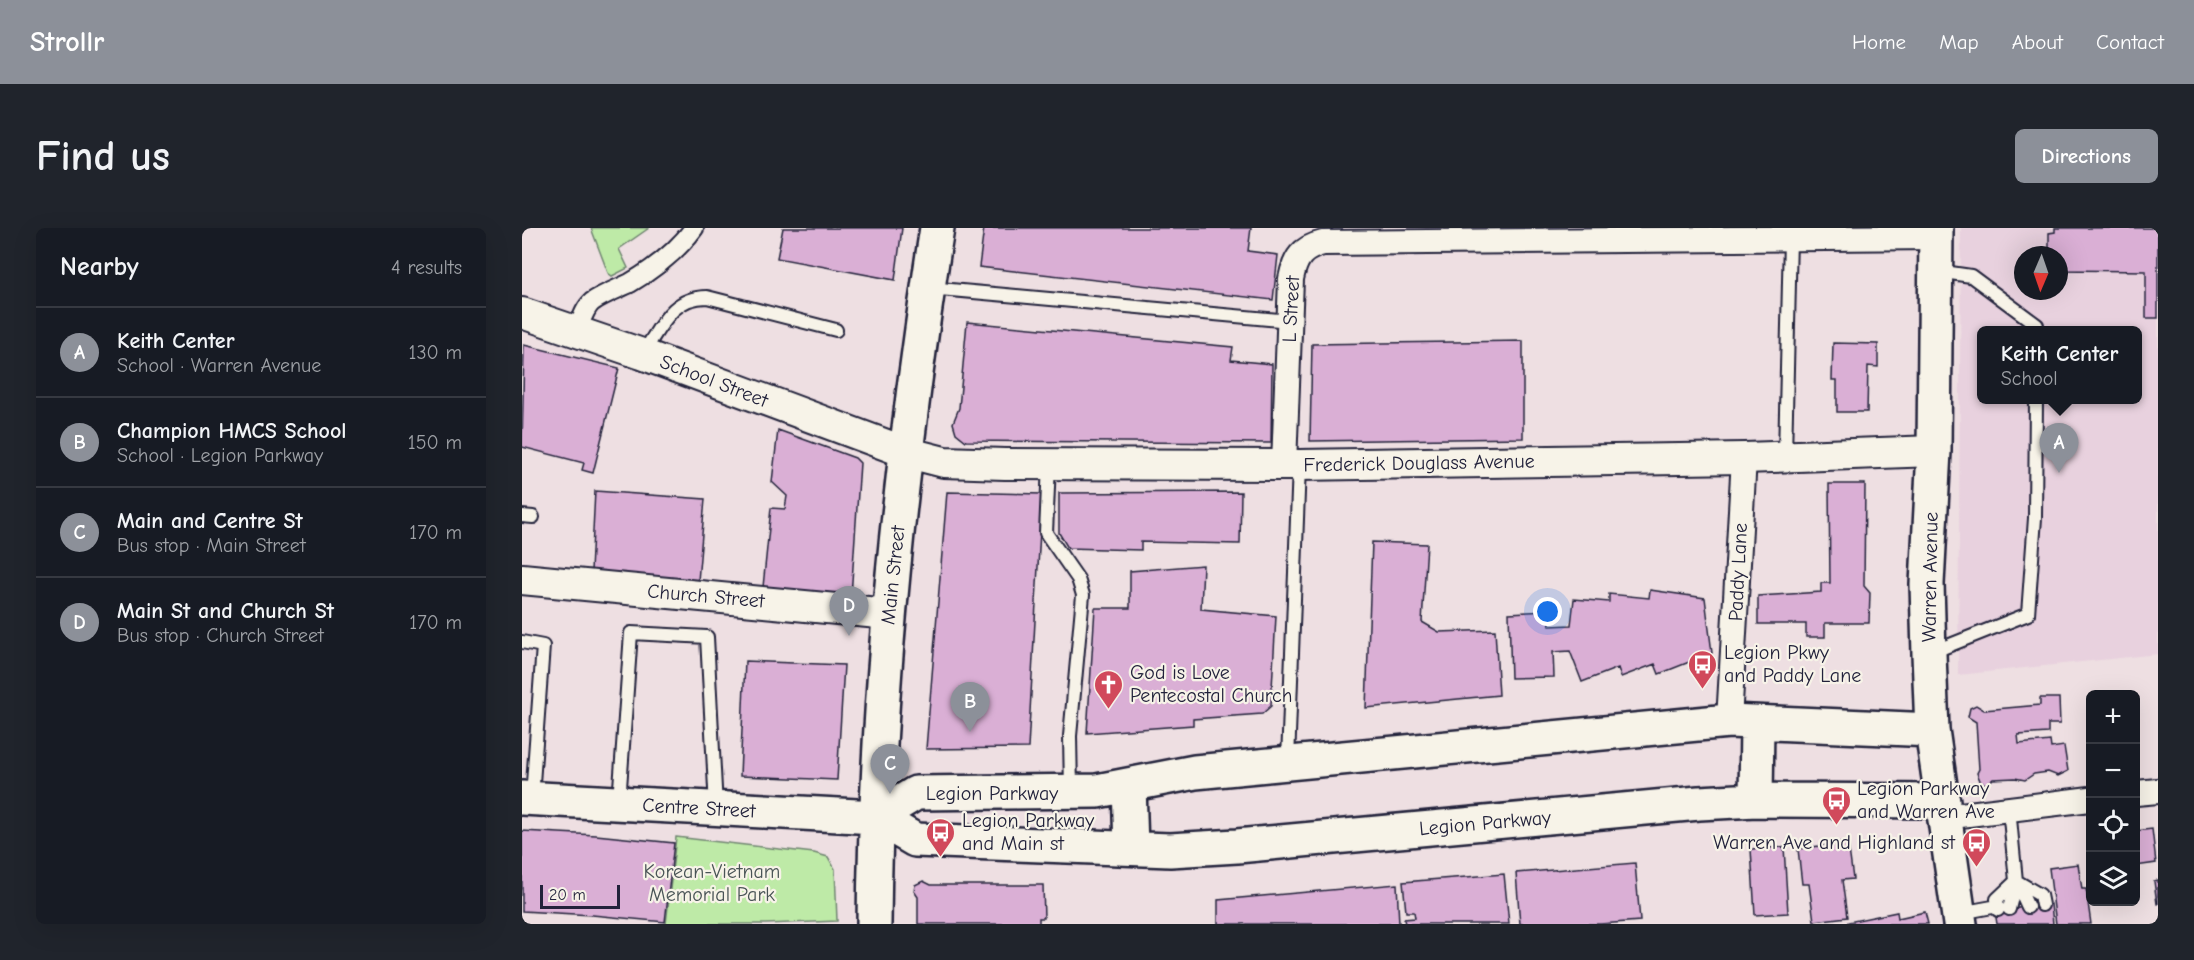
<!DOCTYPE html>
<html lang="en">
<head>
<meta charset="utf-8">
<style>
	:root { --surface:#171b24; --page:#20242c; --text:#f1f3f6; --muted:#9ea1a6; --line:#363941; --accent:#8c9099 }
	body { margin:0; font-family:"Comic Neue",sans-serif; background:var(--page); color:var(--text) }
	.controls { position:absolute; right:18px; bottom:18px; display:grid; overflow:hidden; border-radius:9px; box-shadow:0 6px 24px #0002 }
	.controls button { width:54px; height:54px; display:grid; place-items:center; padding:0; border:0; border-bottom:2px solid var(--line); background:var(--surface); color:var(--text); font:30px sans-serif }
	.compass { position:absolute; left:1492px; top:18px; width:54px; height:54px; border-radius:50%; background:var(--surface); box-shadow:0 6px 24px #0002; rotate:182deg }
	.scale { position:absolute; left:18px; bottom:15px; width:80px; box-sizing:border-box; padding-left:6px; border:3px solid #22223b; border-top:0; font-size:16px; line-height:21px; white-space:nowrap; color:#22223b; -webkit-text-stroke:4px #f7f3e8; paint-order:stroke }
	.you { position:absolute; left:1026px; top:384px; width:21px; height:21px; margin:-15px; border:4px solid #fff; border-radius:50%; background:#1a73e8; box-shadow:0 0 0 9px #1a73e833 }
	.badge { display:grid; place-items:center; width:39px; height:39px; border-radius:50%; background:var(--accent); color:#fff; font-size:20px; font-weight:700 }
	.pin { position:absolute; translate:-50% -50px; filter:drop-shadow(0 2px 3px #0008) }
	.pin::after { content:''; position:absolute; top:32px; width:21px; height:18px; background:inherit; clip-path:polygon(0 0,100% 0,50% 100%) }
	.popup { position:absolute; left:1455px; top:98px; width:165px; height:78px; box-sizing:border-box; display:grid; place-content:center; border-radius:9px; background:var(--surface); filter:drop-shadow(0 2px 4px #0005); font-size:20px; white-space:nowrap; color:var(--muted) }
	.popup b { font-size:22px; color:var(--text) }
	.popup::after { content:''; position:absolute; left:50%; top:100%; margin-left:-12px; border:12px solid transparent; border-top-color:var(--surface) }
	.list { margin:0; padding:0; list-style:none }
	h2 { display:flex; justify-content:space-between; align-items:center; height:78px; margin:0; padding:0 24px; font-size:26px }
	h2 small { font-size:20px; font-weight:400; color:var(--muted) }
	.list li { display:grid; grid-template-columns:39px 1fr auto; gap:18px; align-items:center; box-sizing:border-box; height:90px; padding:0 24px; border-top:2px solid var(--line) }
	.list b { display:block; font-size:22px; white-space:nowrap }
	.list p { margin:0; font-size:20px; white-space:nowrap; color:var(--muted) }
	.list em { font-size:20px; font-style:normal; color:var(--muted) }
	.icon { flex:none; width:33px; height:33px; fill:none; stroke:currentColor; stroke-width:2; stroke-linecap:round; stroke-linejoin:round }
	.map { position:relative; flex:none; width:1636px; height:696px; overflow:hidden; border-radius:9px }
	header { display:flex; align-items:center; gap:36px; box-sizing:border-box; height:84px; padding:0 30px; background:var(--accent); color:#fff }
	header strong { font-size:28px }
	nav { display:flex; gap:33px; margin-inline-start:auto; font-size:21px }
	.intro { display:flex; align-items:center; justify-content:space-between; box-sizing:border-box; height:144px; padding:0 36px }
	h1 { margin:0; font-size:42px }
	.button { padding:15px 27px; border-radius:9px; background:var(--accent); color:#fff; font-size:21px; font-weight:700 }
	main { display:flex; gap:36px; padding:0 36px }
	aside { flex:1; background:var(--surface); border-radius:9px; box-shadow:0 6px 24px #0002 }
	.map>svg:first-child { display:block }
	.built { fill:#e8d1de; fill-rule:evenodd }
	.green { fill:#beeaa7; stroke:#708671; stroke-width:1.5 }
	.building { fill:#daafd5; stroke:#22223b; stroke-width:1.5 }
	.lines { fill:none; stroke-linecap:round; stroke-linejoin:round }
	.service-casing { stroke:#22223b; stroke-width:16 }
	.pedestrian-casing { stroke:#22223b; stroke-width:22 }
	.minor-casing { stroke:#22223b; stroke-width:28 }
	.tertiary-casing { stroke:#22223b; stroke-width:34 }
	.secondary-casing { stroke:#22223b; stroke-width:38 }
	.service { stroke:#f7f3e8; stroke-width:12 }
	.pedestrian { stroke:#f7f3e8; stroke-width:18 }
	.minor { stroke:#f7f3e8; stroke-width:24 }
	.tertiary { stroke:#f7f3e8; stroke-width:30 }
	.secondary { stroke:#f7f3e8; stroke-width:33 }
	.labels { text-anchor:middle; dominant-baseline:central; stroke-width:4.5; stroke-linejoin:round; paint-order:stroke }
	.street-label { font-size:20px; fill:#22223b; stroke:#f7f3e8 }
	.poi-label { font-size:20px; fill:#22223b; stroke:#f7f3e8; text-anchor:start }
	.park-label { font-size:20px; fill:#495456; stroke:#f7f3e8 }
</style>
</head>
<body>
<header>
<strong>Strollr</strong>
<nav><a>Home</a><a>Map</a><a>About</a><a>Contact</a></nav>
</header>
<div class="intro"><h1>Find us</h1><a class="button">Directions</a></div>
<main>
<aside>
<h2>Nearby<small>4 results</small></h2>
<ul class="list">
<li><span class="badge">A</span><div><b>Keith Center</b><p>School · Warren Avenue</p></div><em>130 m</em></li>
<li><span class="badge">B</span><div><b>Champion HMCS School</b><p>School · Legion Parkway</p></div><em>150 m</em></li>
<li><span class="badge">C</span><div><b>Main and Centre St</b><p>Bus stop · Main Street</p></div><em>170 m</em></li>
<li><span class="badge">D</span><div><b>Main St and Church St</b><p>Bus stop · Church Street</p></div><em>170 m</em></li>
</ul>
</aside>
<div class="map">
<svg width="1636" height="696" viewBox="0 0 1636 696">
	<rect width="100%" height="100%" fill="#eedfe2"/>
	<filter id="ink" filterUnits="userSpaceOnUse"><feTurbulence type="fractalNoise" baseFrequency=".0167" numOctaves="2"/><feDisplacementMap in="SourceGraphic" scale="12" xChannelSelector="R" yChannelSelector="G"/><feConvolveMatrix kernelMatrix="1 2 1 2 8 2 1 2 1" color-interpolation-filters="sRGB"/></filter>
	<g filter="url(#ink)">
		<path class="built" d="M1439,0H1636V426L1436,447ZM1501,27H1537V63H1501ZM1459,103H1615V172H1459Z"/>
		<path class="green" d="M69,0H127L97,21L106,40L90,48L86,45Z
			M154,609L292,625L306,629L313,641L315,693L244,696H144Z"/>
		<path class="building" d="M261,0H380L373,52L255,30Z
			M462,0H729L726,23L756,27L751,72L457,39Z
			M1533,0H1636V90H1624V43L1537,42V27H1527V5L1533,4Z
			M445,94L711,119L709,132L750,136L749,215L444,213L434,205L431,195L437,180Z
			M1001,113V210L788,213L790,116Z
			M1311,115L1356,116V139L1346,138L1345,184H1315V152H1310Z
			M2,117L97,140L71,245L60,242L62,235L0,219Z
			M256,202L333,230L338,235L329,368L241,359L249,280L263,281L265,268L250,254Z
			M1307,256H1343L1342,358L1348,365L1347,395H1303V409H1284V396H1236V368L1299,364V355H1308Z
			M73,263L183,271L176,353L69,343Z
			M425,264L520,266L506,520L404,521Z
			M719,264L718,316L619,314V322L546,320L537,305V265Z
			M850,314L905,316L900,394L917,404L973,402L977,467L844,480Z
			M681,337L679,381L754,388L749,478L740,486L671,491V497L565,505L573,380H608V343Z
			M1128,362L1183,370L1190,425L1137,446L1133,436L1099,449L1096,440L1060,454L1048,423L1031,424L1032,449L989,450L987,385L1027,383L1028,398L1049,397L1052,371L1087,374V366L1127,370Z
			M223,433L322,437L315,552L218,548Z
			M1518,470H1537L1538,496H1526V505L1496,507L1497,516L1528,513L1529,520L1542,518L1546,543L1536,548L1526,544L1512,546L1503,552L1493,550L1471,551L1465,556L1459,555L1455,545L1457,541L1454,494L1446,489L1448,480L1454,477L1462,482L1518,477Z
			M1630,601L1634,635L1614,638V603Z
			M0,603L74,607L152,615L143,694L70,687L0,683Z
			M1326,614L1331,651L1320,652L1325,689L1292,693L1287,656H1280L1276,621Z
			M1262,619L1266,685L1233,687L1229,621Z
			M1113,635L1118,693L1078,696H998L994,645Z
			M1556,636L1560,661H1564L1569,696H1534L1527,640Z
			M982,646L987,696H883L882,691L893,690L892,684H884L881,654Z
			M1636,652V676H1635L1632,653Z
			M401,653L409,657H521L522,690H517V696H396V669L392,663L393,657Z
			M875,656L877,696H696V672Z
			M1529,676L1531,696H1475L1473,683Z
			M1375,684L1376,690L1403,684L1406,696H1326V694Z"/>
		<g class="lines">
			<defs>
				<path id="service" d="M1415,43L1449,48L1515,97V103
					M407,60L768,93
					M121,125C139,99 149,69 185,69L314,102
					M1263,228L1268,10
					M527,236L524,305L556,351L561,367L548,508L549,563
					M0,288L11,289
					M0,414L21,418L10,569
					M1408,425L1506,386L1513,290L1514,172
					M766,533L777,237
					M97,574L109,405L185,409L194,580
					M1487,580L1494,653L1487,681
					M1494,653L1518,667L1520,677
					M1494,653L1506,679
					M1476,682L1475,671L1493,654
					M1438,685L1476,678"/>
				<path id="pedestrian" d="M55,103C59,94 62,81 70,74C81,66 96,61 108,55C132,41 156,22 172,0"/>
				<path id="minor" d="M762,237L769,51C773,30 780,20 801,15L1414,9
					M1207,493L1222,230
					M1614,565L1636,563
					M1422,589L1568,571"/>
				<path id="tertiary" d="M0,85L120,126L383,224L422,234L483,236L777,237L1222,230L1412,223
					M0,351L367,386"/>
				<path id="secondary" d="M1414,0L1412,223L1405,356L1407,426L1410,502L1438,696
					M607,557L609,620
					M0,570L354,589L393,612L648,622L715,618L1177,575L1234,572L1421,573
					M1234,572L1235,495
					M354,589L394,565L575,563L673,544L1207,493L1410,502
					M352,696C354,463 379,230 415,0"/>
			</defs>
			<use href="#service" class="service-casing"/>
			<use href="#pedestrian" class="pedestrian-casing"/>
			<use href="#minor" class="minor-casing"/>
			<use href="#tertiary" class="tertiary-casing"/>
			<use href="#secondary" class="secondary-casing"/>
			<use href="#service" class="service"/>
			<use href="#pedestrian" class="pedestrian"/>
			<use href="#minor" class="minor"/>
			<use href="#tertiary" class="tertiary"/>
			<use href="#secondary" class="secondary"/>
		</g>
	</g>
	<defs>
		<symbol id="bus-pin" viewBox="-11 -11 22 30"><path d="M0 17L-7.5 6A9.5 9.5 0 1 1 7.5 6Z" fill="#d1495b" stroke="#f7f3e8"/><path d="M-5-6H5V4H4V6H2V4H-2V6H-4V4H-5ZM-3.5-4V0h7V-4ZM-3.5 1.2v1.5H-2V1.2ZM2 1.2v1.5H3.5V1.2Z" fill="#fff"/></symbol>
		<symbol id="church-pin" viewBox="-11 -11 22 30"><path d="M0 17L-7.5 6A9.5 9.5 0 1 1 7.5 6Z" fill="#d1495b" stroke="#f7f3e8"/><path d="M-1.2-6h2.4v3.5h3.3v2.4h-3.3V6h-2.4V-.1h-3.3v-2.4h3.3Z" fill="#fff"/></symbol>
	</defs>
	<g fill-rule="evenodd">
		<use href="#bus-pin" x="1164" y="420" width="33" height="45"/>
		<use href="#church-pin" x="570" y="440" width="33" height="45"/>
		<use href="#bus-pin" x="1298" y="556" width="33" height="45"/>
		<use href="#bus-pin" x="402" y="588" width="33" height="45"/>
		<use href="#bus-pin" x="1438" y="598" width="33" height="45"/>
	</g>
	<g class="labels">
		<g class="street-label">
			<text transform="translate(769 81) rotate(-87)">L Street</text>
			<text transform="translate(192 153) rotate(21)">School Street</text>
			<text transform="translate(897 235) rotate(-1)">Frederick Douglass Avenue</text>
			<text transform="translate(1216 344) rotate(-87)">Paddy Lane</text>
			<text transform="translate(371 347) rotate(-84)">Main Street</text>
			<text transform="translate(1408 349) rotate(-89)">Warren Avenue</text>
			<text transform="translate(184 368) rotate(5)">Church Street</text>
			<text x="470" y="565">Legion Parkway</text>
			<text transform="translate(177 580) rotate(3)">Centre Street</text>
			<text transform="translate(963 595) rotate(-5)">Legion Parkway</text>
		</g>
		<g class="poi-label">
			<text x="1202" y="424">Legion Pkwy<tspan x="1202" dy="23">and Paddy Lane</tspan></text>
			<text x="608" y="444">God is Love<tspan x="608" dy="23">Pentecostal Church</tspan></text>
			<text x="1335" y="560">Legion Parkway<tspan x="1335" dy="23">and Warren Ave</tspan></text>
			<text x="440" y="592">Legion Parkway<tspan x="440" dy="23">and Main st</tspan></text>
			<text x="1433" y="614" text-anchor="end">Warren Ave and Highland st</text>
		</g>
		<g class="park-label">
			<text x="190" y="643">Korean-Vietnam<tspan x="190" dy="23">Memorial Park</tspan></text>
		</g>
	</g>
</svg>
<div class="controls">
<button>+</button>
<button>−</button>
<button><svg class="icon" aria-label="locate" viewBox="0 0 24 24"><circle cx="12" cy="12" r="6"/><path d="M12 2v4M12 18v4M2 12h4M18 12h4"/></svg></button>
<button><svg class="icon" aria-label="layers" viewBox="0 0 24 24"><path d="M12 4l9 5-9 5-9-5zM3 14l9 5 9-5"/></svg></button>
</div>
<svg class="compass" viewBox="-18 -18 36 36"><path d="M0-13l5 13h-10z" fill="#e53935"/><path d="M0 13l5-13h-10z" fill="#9ea1a6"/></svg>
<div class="scale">20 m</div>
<div class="you"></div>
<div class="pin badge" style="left:1537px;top:245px">A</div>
<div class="popup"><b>Keith Center</b>School</div>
<div class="pin badge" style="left:448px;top:504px">B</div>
<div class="pin badge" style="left:368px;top:566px">C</div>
<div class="pin badge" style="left:327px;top:408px">D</div>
</div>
</main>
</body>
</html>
